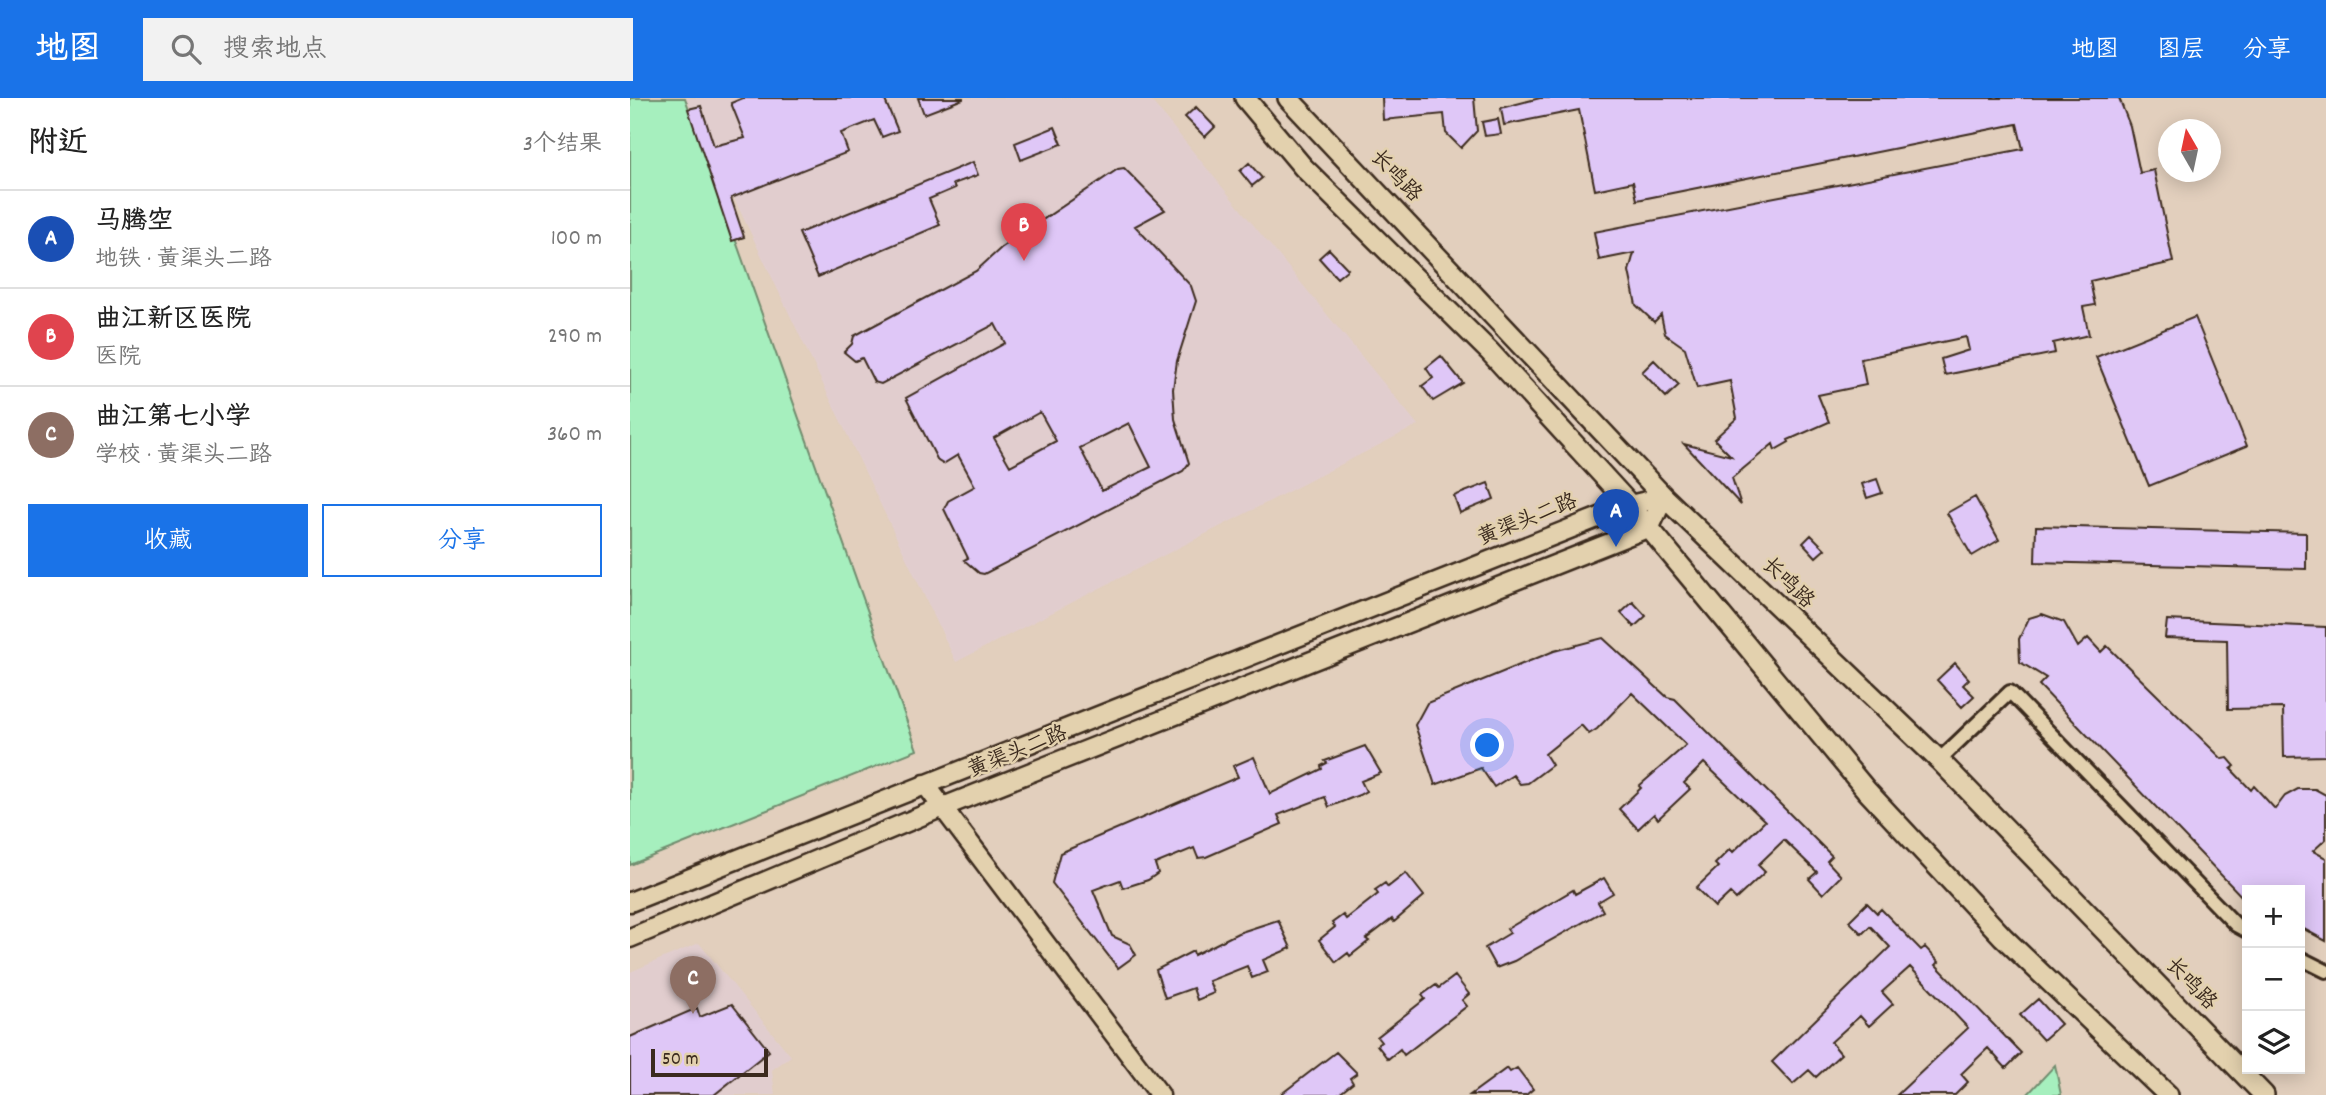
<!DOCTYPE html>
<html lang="zh">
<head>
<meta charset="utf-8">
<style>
	:root { --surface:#fff; --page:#f2f2f2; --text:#222; --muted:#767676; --line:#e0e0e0; --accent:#1a73e8 }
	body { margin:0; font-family:Dekko,"LXGW WenKai TC",sans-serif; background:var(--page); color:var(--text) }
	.controls { position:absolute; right:21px; bottom:21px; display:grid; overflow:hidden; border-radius:0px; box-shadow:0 4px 18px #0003 }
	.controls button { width:63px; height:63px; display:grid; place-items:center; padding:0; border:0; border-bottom:2px solid var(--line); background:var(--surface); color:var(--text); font:35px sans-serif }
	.compass { position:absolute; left:1528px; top:21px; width:63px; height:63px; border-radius:50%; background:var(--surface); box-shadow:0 4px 18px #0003; rotate:351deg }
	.scale { position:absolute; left:21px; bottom:18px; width:117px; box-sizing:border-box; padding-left:7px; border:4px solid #3b2a1e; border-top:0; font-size:19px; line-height:24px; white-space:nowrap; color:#3b2a1e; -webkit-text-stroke:5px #e3d1ae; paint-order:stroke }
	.you { position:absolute; left:858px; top:648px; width:24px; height:24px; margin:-18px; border:5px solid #fff; border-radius:50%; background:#1a73e8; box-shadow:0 0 0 10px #1a73e833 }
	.badge { display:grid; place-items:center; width:46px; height:46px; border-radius:50%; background:var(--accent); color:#fff; font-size:23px; font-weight:700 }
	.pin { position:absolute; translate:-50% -58px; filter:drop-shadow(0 2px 4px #0008) }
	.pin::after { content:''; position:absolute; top:37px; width:24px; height:21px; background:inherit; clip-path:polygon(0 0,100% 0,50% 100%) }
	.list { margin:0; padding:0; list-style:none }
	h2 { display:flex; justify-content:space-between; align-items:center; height:91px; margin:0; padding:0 28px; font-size:30px }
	h2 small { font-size:23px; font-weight:400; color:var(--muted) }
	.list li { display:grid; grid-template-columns:46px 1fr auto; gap:21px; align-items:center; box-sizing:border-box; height:98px; padding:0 28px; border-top:2px solid var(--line) }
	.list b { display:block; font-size:26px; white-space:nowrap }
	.list p { margin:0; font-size:23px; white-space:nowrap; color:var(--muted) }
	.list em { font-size:23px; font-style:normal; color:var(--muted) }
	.actions { display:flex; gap:14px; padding:21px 28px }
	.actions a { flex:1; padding:16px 0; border:2px solid var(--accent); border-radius:0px; text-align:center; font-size:24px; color:var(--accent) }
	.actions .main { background:var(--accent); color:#fff }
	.icon { flex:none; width:38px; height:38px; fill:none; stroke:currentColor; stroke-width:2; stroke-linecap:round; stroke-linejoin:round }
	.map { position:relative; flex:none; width:1696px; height:997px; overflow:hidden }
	header { display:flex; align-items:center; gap:42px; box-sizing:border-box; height:98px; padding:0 35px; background:var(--accent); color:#fff }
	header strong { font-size:33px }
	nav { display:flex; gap:38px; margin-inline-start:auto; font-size:24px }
	.search { width:490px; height:63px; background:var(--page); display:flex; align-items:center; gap:18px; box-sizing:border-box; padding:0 24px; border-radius:0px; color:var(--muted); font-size:26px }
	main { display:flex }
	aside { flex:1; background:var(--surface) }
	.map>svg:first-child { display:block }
	.built { fill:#e1cdce }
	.green { fill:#a6efbe; stroke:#708c6e; stroke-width:2 }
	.building { fill:#dfc7f7; stroke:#3b2a1e; stroke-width:2; fill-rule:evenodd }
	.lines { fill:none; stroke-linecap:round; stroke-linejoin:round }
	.street-casing { stroke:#3b2a1e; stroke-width:18 }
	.secondary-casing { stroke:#3b2a1e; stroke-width:23 }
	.primary-casing { stroke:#3b2a1e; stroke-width:24 }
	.street { stroke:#e3d1ae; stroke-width:12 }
	.secondary { stroke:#e3d1ae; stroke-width:18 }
	.primary { stroke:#e3d1ae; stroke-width:19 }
	.labels { text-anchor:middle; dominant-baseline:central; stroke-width:5; stroke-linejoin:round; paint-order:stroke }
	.street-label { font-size:21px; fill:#3b2a1e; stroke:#e3d1ae }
</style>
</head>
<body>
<header>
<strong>地图</strong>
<div class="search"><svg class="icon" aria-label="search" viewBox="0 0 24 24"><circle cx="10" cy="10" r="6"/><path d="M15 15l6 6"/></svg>搜索地点</div>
<nav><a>地图</a><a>图层</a><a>分享</a></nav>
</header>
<main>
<aside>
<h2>附近<small>3个结果</small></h2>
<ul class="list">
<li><span class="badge" style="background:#1a4fb4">A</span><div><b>马腾空</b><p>地铁 · 黄渠头二路</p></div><em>100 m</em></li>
<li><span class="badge" style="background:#e0444e">B</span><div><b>曲江新区医院</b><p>医院</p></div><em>290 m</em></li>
<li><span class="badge" style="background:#8d6e63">C</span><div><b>曲江第七小学</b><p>学校 · 黄渠头二路</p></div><em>360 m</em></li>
</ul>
<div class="actions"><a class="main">收藏</a><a>分享</a></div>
</aside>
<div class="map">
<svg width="1696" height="997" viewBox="0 0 1696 997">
	<rect width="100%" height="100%" fill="#e2cfbd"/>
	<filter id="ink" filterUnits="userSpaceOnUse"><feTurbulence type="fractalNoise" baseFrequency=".0143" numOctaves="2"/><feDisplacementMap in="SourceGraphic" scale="14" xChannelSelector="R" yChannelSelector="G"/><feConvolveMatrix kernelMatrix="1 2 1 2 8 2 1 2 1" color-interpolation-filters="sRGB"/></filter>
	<g filter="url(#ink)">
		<path class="built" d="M56,0H519L788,327L326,564Z
			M69,845L161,958L142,972L145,997H0V874Z"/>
		<path class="green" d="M0,0H55L287,652L0,767Z
			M1425,967L1431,997H1397Z"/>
		<path class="building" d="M113,0H254L268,33L252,39L244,22L211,35L218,54L101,100L114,139L102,143L58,11L71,8L84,48L115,40L101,5Z
			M288,0H333V1L294,16Z
			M752,0H844L847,33L831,50L816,35L814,16L753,22Z
			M910,0H1489L1500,28L1510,75L1524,72L1543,164L1460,183L1465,207L1453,209L1459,237L1423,245L1425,255L1315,277L1311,261L1339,252L1336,239L1231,261L1236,287L1188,297L1199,324L1158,342L1159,344L1145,352L1143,346L1102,380L1111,407L1054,346L1101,358L1084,341L1107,320L1100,283L1067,290L1055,250L1035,236L1031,217L1024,224L1006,207L999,173L1004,155L969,162L964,134L1393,51L1387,26L1007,102L1003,84L965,92L949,12L874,27L871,10Z
			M566,9L585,29L575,39L555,19Z
			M868,21L871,36L855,38L852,24Z
			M425,29L432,46L391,62L385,45Z
			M343,64L348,77L323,86L325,90L299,101L310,127L188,179L169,135Z
			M619,65L632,80L622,88L610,73Z
			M494,70L535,112L505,128L561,188L566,203L547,263L543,291L545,321L559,365L553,373L354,476L349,475L334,462L338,460L314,411L318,403L345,388L328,357L313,366L308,363L276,300L375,245L365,226L251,286L244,284L232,260L225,263L214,254L222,246L224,238L346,173L371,150L488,71ZM410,314L426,343L380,368L364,340ZM499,325L521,369L472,393L450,350Z
			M699,151L718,171L707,180L689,160Z
			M1565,219L1617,348L1519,388L1466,259Z
			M811,258L833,285L803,303L792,288L803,280L796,270Z
			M1024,262L1049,287L1036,299L1012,274Z
			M1247,381L1252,395L1237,400L1232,386Z
			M858,385L864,401L830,415L824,398Z
			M1345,399L1369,442L1342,458L1317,415Z
			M1406,428L1676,435V471L1405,464Z
			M1181,437L1195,451L1186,459L1173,445Z
			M1003,504L1016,518L1004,529L991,515Z
			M1412,516L1434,524L1448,549L1458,540L1471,554L1477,548L1592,661L1598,660L1605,668L1601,671L1621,692L1624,688L1645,711L1655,698L1668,691H1685L1696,697V741L1683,753L1696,760V843L1670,829V792H1617V804L1409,587L1416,580L1390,564L1389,541L1399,520Z
			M1537,522L1696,529V658L1654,659L1653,610L1598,611L1597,542L1535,540Z
			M973,540L1037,599L1045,601L1202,758L1197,763L1211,778L1193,796L1179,781L1187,774L1154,742L1128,767L1135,774L1106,801L1100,795L1085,809L1066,790L1088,769L1085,766L1100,751L1103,754L1135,723L1074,665L1054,685L1060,691L1028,721L1024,716L1008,731L989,711L1011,690L1009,688L1056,647L1002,595L967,631L959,636L951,627L915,656L922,667L898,685L890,686L883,677L864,689L851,670L805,687L785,627L797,605L924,553Z
			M1325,565L1339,581L1333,587L1344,598L1332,609L1307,582Z
			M735,648L751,675L731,683L736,693L729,697L699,709L695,699L648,717L652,726L576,759L568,760L564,750L525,766L528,775L518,782L493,790L490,782L463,792L482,838L500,846L506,857L488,870L422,785L430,755L608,679L603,668L624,659L640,696L692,671L691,668L697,665L695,663Z
			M776,775L794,798L764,824L762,821L736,841L739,843L720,858L718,855L706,864L689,842L705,829L702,825L713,817L716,821L748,796L745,792L755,785L758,789Z
			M974,780L983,795L968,804L973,813L884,863L866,870L855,850L880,835L877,831L943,792L945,796Z
			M1237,805L1247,815L1251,811L1291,852L1295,849L1309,864L1306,867L1391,955L1376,970L1358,950L1331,976L1338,984L1325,997H1267L1338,930L1280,869L1252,894L1263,906L1239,928L1230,918L1201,944L1211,956L1186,979L1179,972L1163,986L1142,964L1260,849L1240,828L1232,836L1219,823Z
			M648,822L661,850L633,862L638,874L622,880L617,868L579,883L584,895L567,902L563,890L535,900L526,872L563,853L564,857L608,835Z
			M825,878L839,896L832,902L837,908L774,957L770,951L758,961L747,947L751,944L747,939L795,901L792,897L806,887L809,890Z
			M1408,901L1431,926L1413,942L1390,917Z
			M102,906L139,953L84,997H0V939L67,910L70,919Z
			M706,954L727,975L720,980L723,985L708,997H650Z
			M877,970L880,974L887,970L903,991L896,997H840Z"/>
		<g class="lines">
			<defs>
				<path id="street" d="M1309,662L1380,594L1606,827L1617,833
					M1670,860L1696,873"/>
				<path id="secondary" d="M295,686L530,997
					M0,804L1000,407L1034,399
					M0,840L313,709L1020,429L1034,399"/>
				<path id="primary" d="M615,0L673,69L860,254L1000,407L1237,693L1373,839L1538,997
					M658,0L1034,399L1309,662L1634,997"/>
			</defs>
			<use href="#street" class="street-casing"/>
			<use href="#secondary" class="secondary-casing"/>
			<use href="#primary" class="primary-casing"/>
			<use href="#street" class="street"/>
			<use href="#secondary" class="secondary"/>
			<use href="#primary" class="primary"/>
		</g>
	</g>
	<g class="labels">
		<g class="street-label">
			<text transform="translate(765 79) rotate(46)">长鸣路</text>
			<text transform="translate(898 423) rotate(-22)">黄渠头二路</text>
			<text transform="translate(1157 486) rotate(44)">长鸣路</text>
			<text transform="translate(388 655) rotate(-22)">黄渠头二路</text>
			<text transform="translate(1560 887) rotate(46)">长鸣路</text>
		</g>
	</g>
</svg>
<div class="controls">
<button>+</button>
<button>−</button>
<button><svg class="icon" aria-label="layers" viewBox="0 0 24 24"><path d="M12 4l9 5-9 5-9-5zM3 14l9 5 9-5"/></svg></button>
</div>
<svg class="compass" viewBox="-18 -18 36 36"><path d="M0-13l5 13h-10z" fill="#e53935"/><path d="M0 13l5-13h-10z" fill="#767676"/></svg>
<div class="scale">50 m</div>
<div class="you"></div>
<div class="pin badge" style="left:986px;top:449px;background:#1a4fb4">A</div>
<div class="pin badge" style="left:394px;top:163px;background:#e0444e">B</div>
<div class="pin badge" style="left:63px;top:916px;background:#8d6e63">C</div>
</div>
</main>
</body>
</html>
